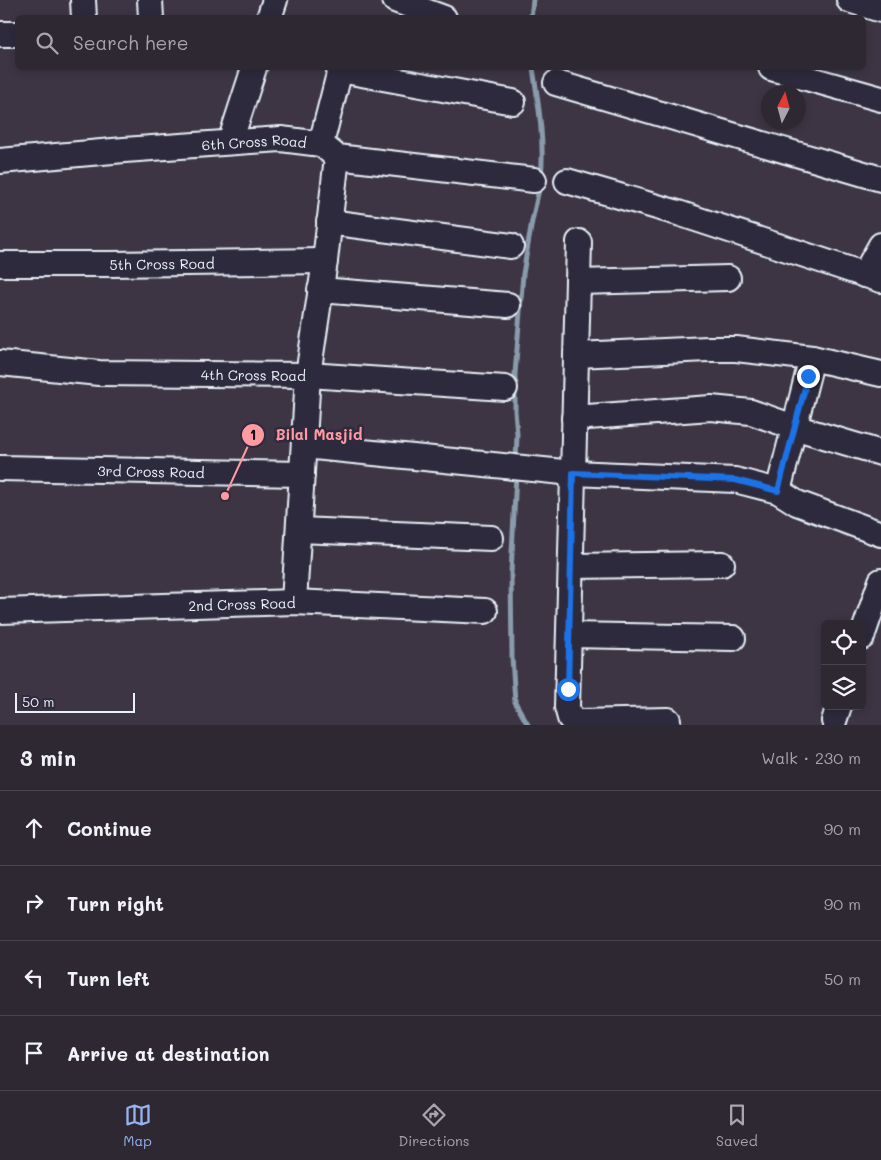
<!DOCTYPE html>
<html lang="en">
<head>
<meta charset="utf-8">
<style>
	:root { --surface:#2e2833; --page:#3a343f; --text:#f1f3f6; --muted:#a7a6ac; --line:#49444e; --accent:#95b2f1 }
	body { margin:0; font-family:Mali,sans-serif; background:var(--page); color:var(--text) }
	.controls { position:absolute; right:15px; bottom:15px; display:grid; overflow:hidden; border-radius:8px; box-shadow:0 2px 8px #0003 }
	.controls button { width:45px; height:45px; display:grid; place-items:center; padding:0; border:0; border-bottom:1px solid var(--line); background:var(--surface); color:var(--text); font:25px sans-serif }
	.compass { position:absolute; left:761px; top:85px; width:45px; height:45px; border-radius:50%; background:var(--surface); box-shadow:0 2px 8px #0003; rotate:6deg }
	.scale { position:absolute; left:15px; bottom:12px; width:120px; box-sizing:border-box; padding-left:5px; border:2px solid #e8f1f8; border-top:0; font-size:14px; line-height:18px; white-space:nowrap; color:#e8f1f8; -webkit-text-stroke:4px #2f2a3d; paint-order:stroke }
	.stop { position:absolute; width:15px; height:15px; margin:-11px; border:4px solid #1a73e8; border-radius:50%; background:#fff }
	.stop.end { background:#1a73e8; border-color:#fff; box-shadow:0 1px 5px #0008 }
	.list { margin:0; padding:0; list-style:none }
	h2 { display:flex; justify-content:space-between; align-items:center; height:65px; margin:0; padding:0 20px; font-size:21px }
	h2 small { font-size:16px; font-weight:400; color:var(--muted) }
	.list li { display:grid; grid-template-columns:32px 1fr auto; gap:15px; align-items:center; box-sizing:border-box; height:75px; padding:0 20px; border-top:1px solid var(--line) }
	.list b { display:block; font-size:19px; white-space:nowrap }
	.list em { font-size:16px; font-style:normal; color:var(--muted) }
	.icon { flex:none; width:28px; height:28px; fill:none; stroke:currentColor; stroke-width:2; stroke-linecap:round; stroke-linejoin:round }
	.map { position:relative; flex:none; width:881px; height:725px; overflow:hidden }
	.search { position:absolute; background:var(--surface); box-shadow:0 2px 8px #0003; left:15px; right:15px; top:15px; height:55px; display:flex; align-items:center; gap:12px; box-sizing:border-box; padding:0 18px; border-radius:8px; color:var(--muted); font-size:19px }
	.sheet { height:365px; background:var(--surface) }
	nav { display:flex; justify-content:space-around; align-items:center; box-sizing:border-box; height:70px; border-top:1px solid var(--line); background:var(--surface); font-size:14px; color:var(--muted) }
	nav a { display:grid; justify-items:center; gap:2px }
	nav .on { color:var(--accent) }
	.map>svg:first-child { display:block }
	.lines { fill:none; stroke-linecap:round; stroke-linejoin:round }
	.stream { stroke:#8a9bab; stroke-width:5 }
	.minor-casing { stroke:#e8f1f8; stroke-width:28 }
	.minor { stroke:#2f2a3d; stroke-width:24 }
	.route { stroke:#1a73e8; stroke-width:6 }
	.labels { text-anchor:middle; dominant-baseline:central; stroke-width:5; stroke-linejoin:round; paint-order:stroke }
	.street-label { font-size:14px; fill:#e8f1f8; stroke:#2f2a3d }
	.leader { fill:none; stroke:#ff9aa2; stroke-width:2 }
	.callout-dot { fill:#ff9aa2; stroke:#2f2a3d; stroke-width:2 }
	.mark-label { font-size:15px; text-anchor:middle; font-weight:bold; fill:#111 }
	.callout-label { font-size:15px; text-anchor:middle; font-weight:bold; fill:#ff9aa2; stroke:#2f2a3d; stroke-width:5; stroke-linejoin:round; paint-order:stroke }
</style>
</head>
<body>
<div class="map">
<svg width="881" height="725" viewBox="0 0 881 725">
	<rect width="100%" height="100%" fill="#3d3544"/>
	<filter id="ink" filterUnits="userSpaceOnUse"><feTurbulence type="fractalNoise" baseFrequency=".02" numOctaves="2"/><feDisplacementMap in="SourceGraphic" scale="10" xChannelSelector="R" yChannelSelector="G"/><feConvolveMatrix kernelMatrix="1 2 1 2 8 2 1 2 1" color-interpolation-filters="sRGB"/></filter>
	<g filter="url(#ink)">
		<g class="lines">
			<path class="stream" d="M531,18L533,0
				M533,68C538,101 545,143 541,176
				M516,462L517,434L515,411V374L523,274L532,221L540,185
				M516,474L511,573L512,657L515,702L528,725"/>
			<defs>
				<g id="minor">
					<path d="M83,0L84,18"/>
					<path d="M150,0L151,18"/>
					<path d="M395,0L444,18"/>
					<path d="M849,0L881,10"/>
					<path d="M269,18L275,0"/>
					<path d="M0,34H18"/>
					<path d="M340,68V70L513,102"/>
					<path d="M771,68L881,99"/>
					<path d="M556,83L881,179"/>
					<path d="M230,142L254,68"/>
					<path d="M321,144L340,70"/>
					<path id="s1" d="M0,161L124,150L281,139L321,144L337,157L534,180"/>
					<path d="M567,181L678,213L881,280"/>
					<path d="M329,222L511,246"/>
					<path d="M579,242L567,707L570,718L578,722L668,720"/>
					<path id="s2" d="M0,264H110L325,261"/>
					<path d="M864,275L881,245"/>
					<path d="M578,282L728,278"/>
					<path d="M320,290L508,305"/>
					<path d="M576,355L708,349H736L812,358L881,374"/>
					<path id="s3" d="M0,363L99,373L308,375L505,388"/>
					<path d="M574,418L711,408L751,412L794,427L881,453"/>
					<path d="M304,446L573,473L735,480L778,491L797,503L881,534"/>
					<path id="s4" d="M0,468L302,474"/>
					<path d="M778,491L812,358"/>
					<path d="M299,530L491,538"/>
					<path d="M571,566L722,564"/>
					<path d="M294,602L308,375L325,261L337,157"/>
					<path id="s5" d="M0,611L294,602L485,611"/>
					<path d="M569,635L733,638"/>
					<path d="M862,637L881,581"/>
					<path d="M834,721L839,706"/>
				</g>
			</defs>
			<use href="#minor" class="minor-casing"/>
			<use href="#minor" class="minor"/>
		</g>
	</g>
	<g class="lines" filter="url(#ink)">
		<path class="route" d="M568,689L573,473L735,480L778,491L808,376"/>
	</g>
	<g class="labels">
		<g class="street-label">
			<text stroke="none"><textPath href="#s1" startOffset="255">6th Cross Road</textPath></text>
			<text stroke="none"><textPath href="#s2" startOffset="162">5th Cross Road</textPath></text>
			<text stroke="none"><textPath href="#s3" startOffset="254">4th Cross Road</textPath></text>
			<text stroke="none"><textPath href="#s4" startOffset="151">3rd Cross Road</textPath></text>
			<text stroke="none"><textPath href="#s5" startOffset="242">2nd Cross Road</textPath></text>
		</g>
	</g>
	<path class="leader" d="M225 496L253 435"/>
	<g class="callout-dot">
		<circle cx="225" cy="496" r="5"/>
		<circle cx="253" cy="435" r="12"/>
	</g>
	<g class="mark-label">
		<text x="253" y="440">1</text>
	</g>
	<g class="callout-label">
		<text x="319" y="440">Bilal Masjid</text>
	</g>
</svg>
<div class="controls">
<button><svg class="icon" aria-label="locate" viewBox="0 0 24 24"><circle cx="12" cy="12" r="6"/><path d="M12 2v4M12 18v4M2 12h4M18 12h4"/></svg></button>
<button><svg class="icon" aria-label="layers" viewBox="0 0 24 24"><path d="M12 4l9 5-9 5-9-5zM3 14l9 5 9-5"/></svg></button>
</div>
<svg class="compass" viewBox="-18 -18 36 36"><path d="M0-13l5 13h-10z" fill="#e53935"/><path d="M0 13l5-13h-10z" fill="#a7a6ac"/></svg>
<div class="scale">50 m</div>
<div class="stop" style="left:568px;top:689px"></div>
<div class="stop end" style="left:808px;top:376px"></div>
<div class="search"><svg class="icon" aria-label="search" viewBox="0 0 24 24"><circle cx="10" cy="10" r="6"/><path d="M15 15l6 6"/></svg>Search here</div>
</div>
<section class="sheet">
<h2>3 min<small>Walk · 230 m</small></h2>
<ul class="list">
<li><svg class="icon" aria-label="ahead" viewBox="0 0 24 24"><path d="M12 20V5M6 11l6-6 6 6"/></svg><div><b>Continue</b></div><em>90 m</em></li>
<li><svg class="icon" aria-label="right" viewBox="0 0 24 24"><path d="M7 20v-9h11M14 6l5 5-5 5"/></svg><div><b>Turn right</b></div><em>90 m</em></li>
<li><svg class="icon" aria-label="left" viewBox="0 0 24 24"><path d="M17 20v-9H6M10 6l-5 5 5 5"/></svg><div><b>Turn left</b></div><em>50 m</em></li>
<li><svg class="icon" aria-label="arrive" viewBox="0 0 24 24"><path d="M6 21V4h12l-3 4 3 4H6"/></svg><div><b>Arrive at destination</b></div></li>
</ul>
</section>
<nav>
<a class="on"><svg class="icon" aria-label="map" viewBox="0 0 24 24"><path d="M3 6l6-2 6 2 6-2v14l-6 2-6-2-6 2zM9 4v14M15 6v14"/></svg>Map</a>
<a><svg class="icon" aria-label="directions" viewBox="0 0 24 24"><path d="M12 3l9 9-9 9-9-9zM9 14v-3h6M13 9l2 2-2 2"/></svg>Directions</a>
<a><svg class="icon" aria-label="saved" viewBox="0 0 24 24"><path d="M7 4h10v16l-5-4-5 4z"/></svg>Saved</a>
</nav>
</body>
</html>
